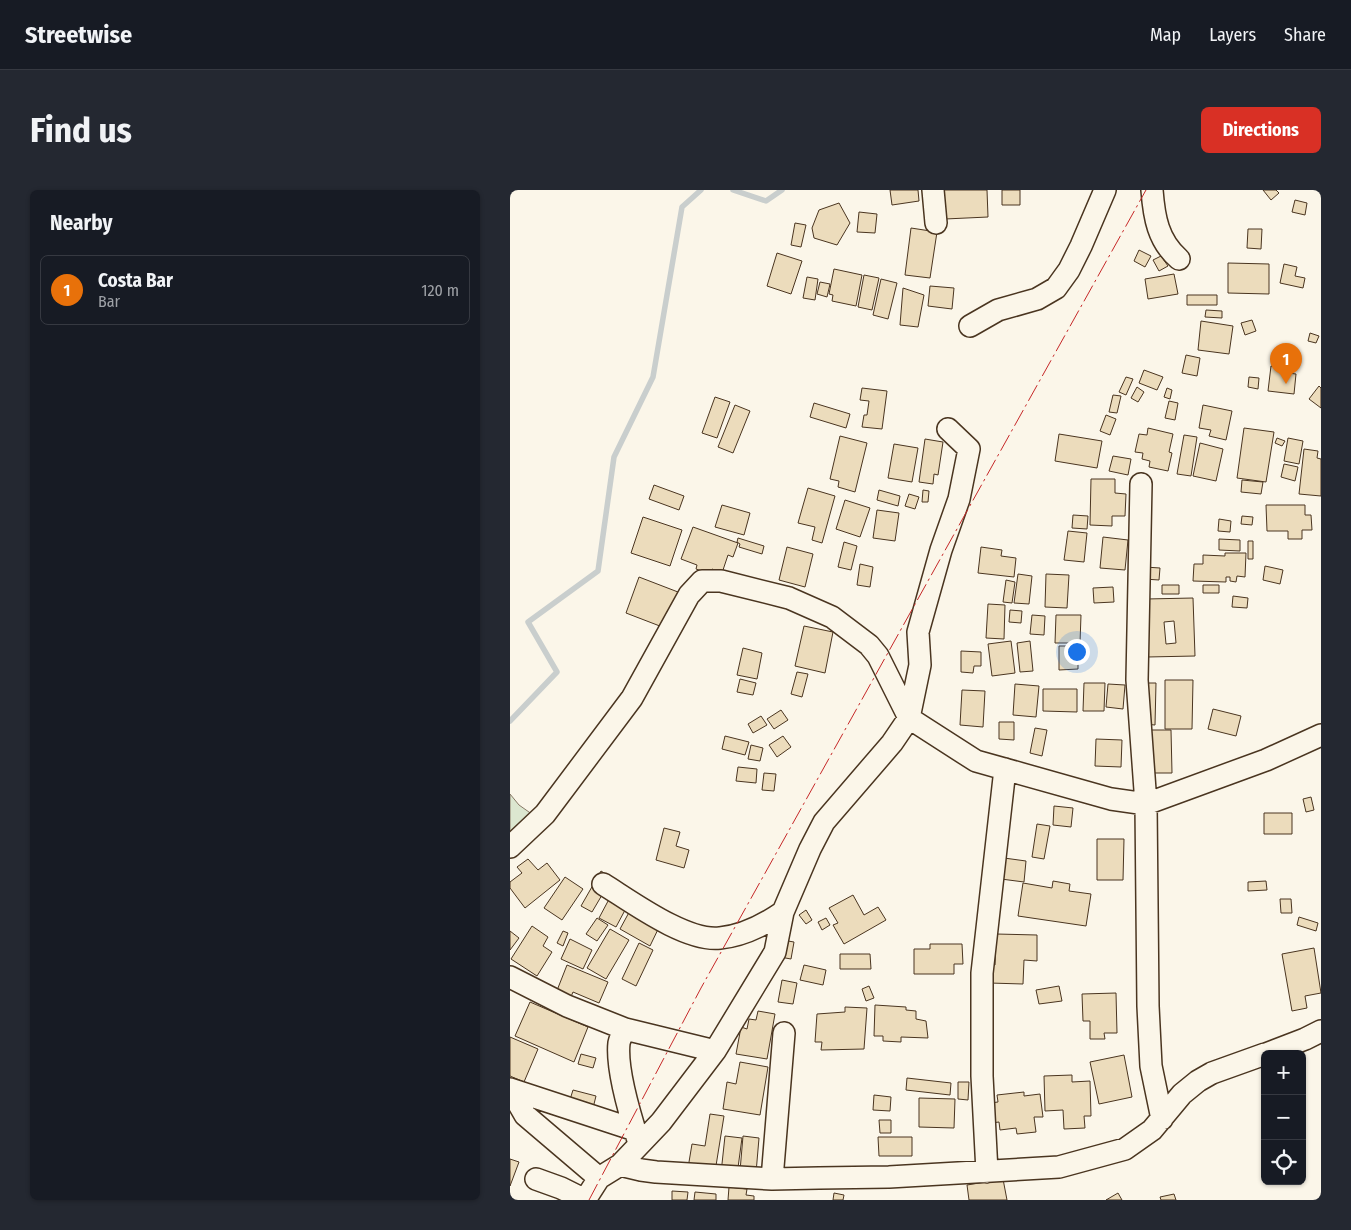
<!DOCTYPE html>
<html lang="en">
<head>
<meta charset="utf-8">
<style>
	:root { --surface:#171b24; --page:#242831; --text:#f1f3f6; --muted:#9ea1a6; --line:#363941; --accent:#d93025 }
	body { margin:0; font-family:"Fira Sans Condensed",sans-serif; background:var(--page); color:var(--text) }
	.controls { position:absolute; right:15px; bottom:15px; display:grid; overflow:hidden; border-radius:8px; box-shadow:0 1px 4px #0004 }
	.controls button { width:45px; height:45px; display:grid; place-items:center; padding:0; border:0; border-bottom:1px solid var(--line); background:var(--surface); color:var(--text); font:25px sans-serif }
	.you { position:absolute; left:566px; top:461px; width:18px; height:18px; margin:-12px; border:4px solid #fff; border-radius:50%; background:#1a73e8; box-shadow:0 0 0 8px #1a73e833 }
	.badge { display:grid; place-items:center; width:32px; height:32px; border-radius:50%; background:var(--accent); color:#fff; font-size:16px; font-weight:700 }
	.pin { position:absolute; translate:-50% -41px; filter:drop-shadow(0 1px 2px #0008) }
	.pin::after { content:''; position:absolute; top:26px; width:18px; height:15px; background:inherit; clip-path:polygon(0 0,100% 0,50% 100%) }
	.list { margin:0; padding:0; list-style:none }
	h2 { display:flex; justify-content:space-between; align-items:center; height:65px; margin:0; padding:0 20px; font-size:21px }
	h2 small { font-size:16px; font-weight:400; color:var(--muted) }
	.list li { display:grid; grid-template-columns:32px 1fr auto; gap:15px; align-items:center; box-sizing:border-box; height:70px; margin:0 10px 10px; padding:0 10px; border:1px solid var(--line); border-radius:8px }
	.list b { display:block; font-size:19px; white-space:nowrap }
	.list p { margin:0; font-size:16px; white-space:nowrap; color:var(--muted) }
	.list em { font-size:16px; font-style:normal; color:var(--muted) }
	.icon { flex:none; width:28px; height:28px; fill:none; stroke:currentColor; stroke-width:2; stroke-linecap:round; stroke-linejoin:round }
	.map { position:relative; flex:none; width:811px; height:1010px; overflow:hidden; border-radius:8px }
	header { display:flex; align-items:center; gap:30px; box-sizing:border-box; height:70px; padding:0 25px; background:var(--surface); border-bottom:1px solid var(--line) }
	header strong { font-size:24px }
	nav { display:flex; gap:28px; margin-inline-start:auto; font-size:18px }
	.intro { display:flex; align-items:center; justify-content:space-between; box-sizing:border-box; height:120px; padding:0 30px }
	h1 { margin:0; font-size:35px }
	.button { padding:12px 22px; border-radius:8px; background:var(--accent); color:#fff; font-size:18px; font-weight:700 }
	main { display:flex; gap:30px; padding:0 30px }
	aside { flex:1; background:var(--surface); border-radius:8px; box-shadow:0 1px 4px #0004 }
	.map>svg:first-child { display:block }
	.green { fill:#dce7d0; stroke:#887966 }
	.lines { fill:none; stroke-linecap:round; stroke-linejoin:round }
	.stream { stroke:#c9cecd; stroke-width:5.5 }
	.building { fill:#ecdcbc; stroke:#4a3520; fill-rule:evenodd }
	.minor-casing { stroke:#4a3520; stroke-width:24 }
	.minor { stroke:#fbf6e9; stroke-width:21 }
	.power { stroke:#c62828; stroke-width:1; stroke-dasharray:18 4 2.5 4; stroke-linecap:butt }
</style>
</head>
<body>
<header>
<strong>Streetwise</strong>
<nav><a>Map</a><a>Layers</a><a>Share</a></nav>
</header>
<div class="intro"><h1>Find us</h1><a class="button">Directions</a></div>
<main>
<aside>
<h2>Nearby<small></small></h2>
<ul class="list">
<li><span class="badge" style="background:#e8710a">1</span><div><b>Costa Bar</b><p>Bar</p></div><em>120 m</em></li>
</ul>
</aside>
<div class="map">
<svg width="811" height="1010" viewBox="0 0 811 1010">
	<rect width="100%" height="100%" fill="#fbf6e9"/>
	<path class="green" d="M0,604L9,615L26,627L0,649Z"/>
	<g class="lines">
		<path class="stream" d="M223,0L256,11L272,0
			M0,531L47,482L18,432L88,381L104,267L143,187L172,17L191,0"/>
	</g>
	<path class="building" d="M380,0H408L409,11L382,15Z
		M433,0H477L478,27L435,29Z
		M492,0H510V15H492Z
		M753,0H766L769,3L761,10Z
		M785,10L797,13L795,25L782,22Z
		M329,13L340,33L327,55L304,48L302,38L309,20Z
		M349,22L367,24L365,43L347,42Z
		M285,33L296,35L291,57L281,55Z
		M401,38L427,42L420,88L395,85Z
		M738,39H752L751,59L737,58Z
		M629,60L641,66L635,77L624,71Z
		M267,63L292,71L281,104L257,96Z
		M651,66L658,76L649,81L643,70Z
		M718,73L759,74V104L718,103Z
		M774,74L787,77L785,86L795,88L793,98L770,93Z
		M324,79L352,85L346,116L322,111L323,105L319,104Z
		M664,84L668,104L638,109L635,89Z
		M354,85L369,88L362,120L348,117Z
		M297,87L308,89L305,110L293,108Z
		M371,89L387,93L378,129L363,125Z
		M310,92L320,94L317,107L307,104Z
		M420,96L444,98L442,119L418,116Z
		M393,98L414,105L408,137L390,135Z
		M677,105H707V115H677Z
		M696,120L712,121V128L695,127Z
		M742,130L746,141L735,145L731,133Z
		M691,131L723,136L719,164L688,160Z
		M800,143L809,146L806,153L798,151Z
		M676,165L690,168L687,186L672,183Z
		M770,174L779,175L778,183L786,184L784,204L758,201L761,176L770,177Z
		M634,180L653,187L647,200L629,193Z
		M616,187L623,189L616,205L609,202Z
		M739,187L749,188L748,199L738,197Z
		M809,196L811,198V218L799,209Z
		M627,197L634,202L628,212L621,208Z
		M352,198L377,201L372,239L352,237L354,225H357L359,211L350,210Z
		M657,198L662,200L660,209L654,207Z
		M603,205L611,206L607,223L599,222Z
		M205,207L220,212L207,248L192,243Z
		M659,211L668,213L665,230L655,228Z
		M304,213L340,224L336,238L300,227Z
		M225,215L240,221L223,263L208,257Z
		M693,215L722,221L716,250L699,246L701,240L689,238Z
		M596,225L606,229L600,245L590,241Z
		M638,238L663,244L659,262L662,263L658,281L639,277L640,271L632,269L633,263L625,262L629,244L637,245Z
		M734,238L764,242L756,292L727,288Z
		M549,244L592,251L587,278L545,271Z
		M674,245L687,247L681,286L667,284Z
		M330,246L357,253L345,302L328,297L329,291L320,289Z
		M767,248L775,251L772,256L765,253Z
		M778,248L793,251L789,274L774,271Z
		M415,249L433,252L428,285L424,284L423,294L409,292Z
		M690,253L713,259L706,291L683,286Z
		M384,254L408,258L402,292L378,288Z
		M794,259L808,261L807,268L811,269V306L789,304Z
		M603,266L621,269L618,285L599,281Z
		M774,274L788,277L785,291L771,287Z
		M581,289H605V303L616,304L615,326H602V336L580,335Z
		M732,290L753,292L751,304L731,302Z
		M144,295L174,306L169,320L139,309Z
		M298,298L325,306L312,353L302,350L305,337L288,333Z
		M369,300L390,306L388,316L367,310Z
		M413,300L419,301L418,312H412Z
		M399,304L409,307L405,319L395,316Z
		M335,310L360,318L350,347L326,339Z
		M212,315L240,323L234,345L205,337Z
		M756,315H795V325H801L802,340H792V349H778V341H757Z
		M367,320L389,323L385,351L363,348Z
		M563,325L578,326L577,339L562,338Z
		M732,326L743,327L742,335L731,334Z
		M133,327L172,340L160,376L121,363Z
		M709,329L721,331L720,342L708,341Z
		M183,337L228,353L223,367L218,365L212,383L202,379L200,384L186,379L187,375L171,369Z
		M558,341L577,343L574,372L554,370Z
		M593,347L618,350L615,380L590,378Z
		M228,348L254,356L252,364L229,357L230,354L227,352Z
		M709,349L730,350V361L709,360Z
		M738,351H743V369H738Z
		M334,352L347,356L341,380L328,377Z
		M277,357L303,364L295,397L269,390Z
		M471,357L492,360L491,366L506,368L504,387L468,383Z
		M715,363H736L735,387L727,386L726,392L720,391V387H716V392L683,391L684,374H693V365L715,366Z
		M350,374L363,377L360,397L347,395Z
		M755,376L773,380L770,394L753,390Z
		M635,377L650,378L649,390L634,389Z
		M508,384L522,386L519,414L504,413Z
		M536,384L559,385L557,418L535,417Z
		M129,387L168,402L155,438L116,423Z
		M496,390L505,392L502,413L493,412Z
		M652,395H669V404H652Z
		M693,395H709V403H693Z
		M603,397L604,412L584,413L583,398Z
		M723,406L738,408L737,418L722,417Z
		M683,408L685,466L637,467L636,409ZM664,431L666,453L656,454L654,432Z
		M478,414L495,415L494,449L476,448Z
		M500,420L512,421L511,433L499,432Z
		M522,425L535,426L534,445L520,444Z
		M546,425H571L570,453H545Z
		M294,436L323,442L315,483L285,476Z
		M501,451L505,483L482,486L478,454Z
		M520,451L523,481L510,482L507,453Z
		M549,456H568V479L549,480Z
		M233,458L252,463L247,489L227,485Z
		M451,461L471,462V476H464L463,483L451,482Z
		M287,482L298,484L292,507L281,504Z
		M230,489L246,493L243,505L227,502Z
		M655,490H683L682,539H655Z
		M574,493H595L594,521H573Z
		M634,493H646L645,535L633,534Z
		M505,494L529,496L526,527L503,525Z
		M598,494L615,495L613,519L596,517Z
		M533,499H567V522L533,521Z
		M452,500L475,501L473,537L450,535Z
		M703,519L731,526L726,546L698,539Z
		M271,520L278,530L264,539L257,529Z
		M251,526L257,535L243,543L238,534Z
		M489,532H504V550L489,549Z
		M525,538L537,540L532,566L520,563Z
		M634,540H661L662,583H641Z
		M215,546L239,552L235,565L212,559Z
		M273,546L281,557L267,567L259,555Z
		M586,549L612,550L611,577L585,576Z
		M241,555L253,558L250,571L238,569Z
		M228,577L247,579L246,593L226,591Z
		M254,583L266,584L264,601L252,600Z
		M801,607L804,620L796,622L793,609Z
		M544,616L563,618L561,637L543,635Z
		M754,623H782V644H754Z
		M527,634L540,636L534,669L522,667Z
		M154,638L170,642L166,656L179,660L174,678L146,670Z
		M587,649H614L613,690H587Z
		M494,668L516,671L514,692L491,689Z
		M18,669L28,680L37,673L50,690L15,718L0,698V692L12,683L7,677Z
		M91,681L102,688L82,722L71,716Z
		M55,687L73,699L52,730L34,718Z
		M543,691L560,694L559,701L581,704L576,736L508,726L513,693L542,698Z
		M756,691L757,700L738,701V692Z
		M105,698L122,707L106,737L89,728Z
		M343,705L354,725L368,717L376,730L334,754L323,735L328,733L319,718Z
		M770,709H781L782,723H771Z
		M123,715L152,731L140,756L110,739Z
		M296,720L302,730L296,734L289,725Z
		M789,727L808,733L806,741L787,735Z
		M87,728L98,735L87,751L76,744Z
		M316,728L320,735L312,740L308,732Z
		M22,736L38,747L33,756L42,762L27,786L1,769Z
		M100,739L119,750L96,789L77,778Z
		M0,741L9,748L0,760Z
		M53,741L58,743L53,756L47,753Z
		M486,744L527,745V771L514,770L513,794L479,793L480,774L485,775Z
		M60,749L82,760L73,779L51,769Z
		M272,750L284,752L281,769L270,767Z
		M129,753L143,760L126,796L112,789Z
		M420,754H452L453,774H444V784H404V759H420Z
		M804,758L811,803L795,806L797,818L782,821L772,764Z
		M330,764H360L361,779H330Z
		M57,775L98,792L89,813L63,802L60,809L46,803Z
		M294,775L316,780L313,795L290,790Z
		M272,790L287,793L283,814L268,812Z
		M359,796L364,808L356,811L352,799Z
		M549,796L552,811L529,814L526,800Z
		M606,803L607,843H594L595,849H580V831H573L572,804Z
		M20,812L78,837L64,872L5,846Z
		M365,815L396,817V820L406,821V829L416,831L418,848L391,847V852L373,851V846H364Z
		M335,817L357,818L354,859L311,860L312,852H305L307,824L335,822Z
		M248,821L265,824L257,869L226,864L231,837L237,839L239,829L246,830Z
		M0,847L28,859L14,892L0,886Z
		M71,864L86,868L83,878L68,874Z
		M614,865L622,907L589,914L580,872Z
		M230,872L258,877L250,925L213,919L217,892L226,894Z
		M562,885V892L580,891L581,926H574L575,938L554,939L553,920L535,921L534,886Z
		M397,888L441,893L440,905L396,900Z
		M448,892H459L458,910L448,909Z
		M63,900L86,906L81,926L57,919Z
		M514,902V906L530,904L533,927H524L526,942L507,944L506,938L490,940L489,932L481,933L480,913L488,912L487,905Z
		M364,905L381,907L380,921L363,920Z
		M409,908L445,909L444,938L409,937Z
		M200,924L214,926L205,982L178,978L182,954L195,956Z
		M369,930H381V943H370Z
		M215,946L232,948L227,985L211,983Z
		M233,946L249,948L246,983L230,981Z
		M368,947H402V966H369Z
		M0,969L9,972L0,996Z
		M493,989L497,1010H459L457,995Z
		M219,997L237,999L236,1005L244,1006V1010H218Z
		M162,1001L178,1002L177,1010H162Z
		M185,1002L206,1004V1010H184Z
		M324,1003L334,1005L333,1010H323Z
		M608,1003L612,1010H596Z
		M664,1004L666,1010H651L650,1007Z"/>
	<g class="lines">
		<defs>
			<path id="minor" d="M423,0L426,33
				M642,0C644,27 648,51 669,69
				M460,136L488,120L527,109L546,98L559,80L571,56L595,0
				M631,294L627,490L636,614L638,816L641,876L652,929
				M0,657L35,624L122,508L179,405L192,391H211L279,408L322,427L359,455L368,466L399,528L466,571L601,609L636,614L756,570L811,545
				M93,694C122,712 176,752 210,748C233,746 254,735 273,722
				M0,787L57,816L115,839L205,861
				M115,839C113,843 110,848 109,853C106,879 120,925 128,950
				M756,864L795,849L811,841
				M0,899L125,940
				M0,899L15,925L89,988
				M110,975L131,980L146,982L262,989L309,988L379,987L549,977L615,959L642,940L672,904L688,891L702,883L755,864
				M477,982L472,886V783L495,579
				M26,989L51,998L75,1010
				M262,989L274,843
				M75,1010L89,988L110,975L151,932L205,861L265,762L273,722L300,659L314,632L382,553L399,528L410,475L408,442L431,360L449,309L459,259L438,239"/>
		</defs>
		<use href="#minor" class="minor-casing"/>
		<use href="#minor" class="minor"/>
		<path class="power" d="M79,1010L191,798L636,0"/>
	</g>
</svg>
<div class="controls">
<button>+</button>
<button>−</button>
<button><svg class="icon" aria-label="locate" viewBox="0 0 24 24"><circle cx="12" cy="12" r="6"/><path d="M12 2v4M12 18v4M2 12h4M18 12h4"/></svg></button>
</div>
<div class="you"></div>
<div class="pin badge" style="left:776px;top:194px;background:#e8710a">1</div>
</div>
</main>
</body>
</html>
